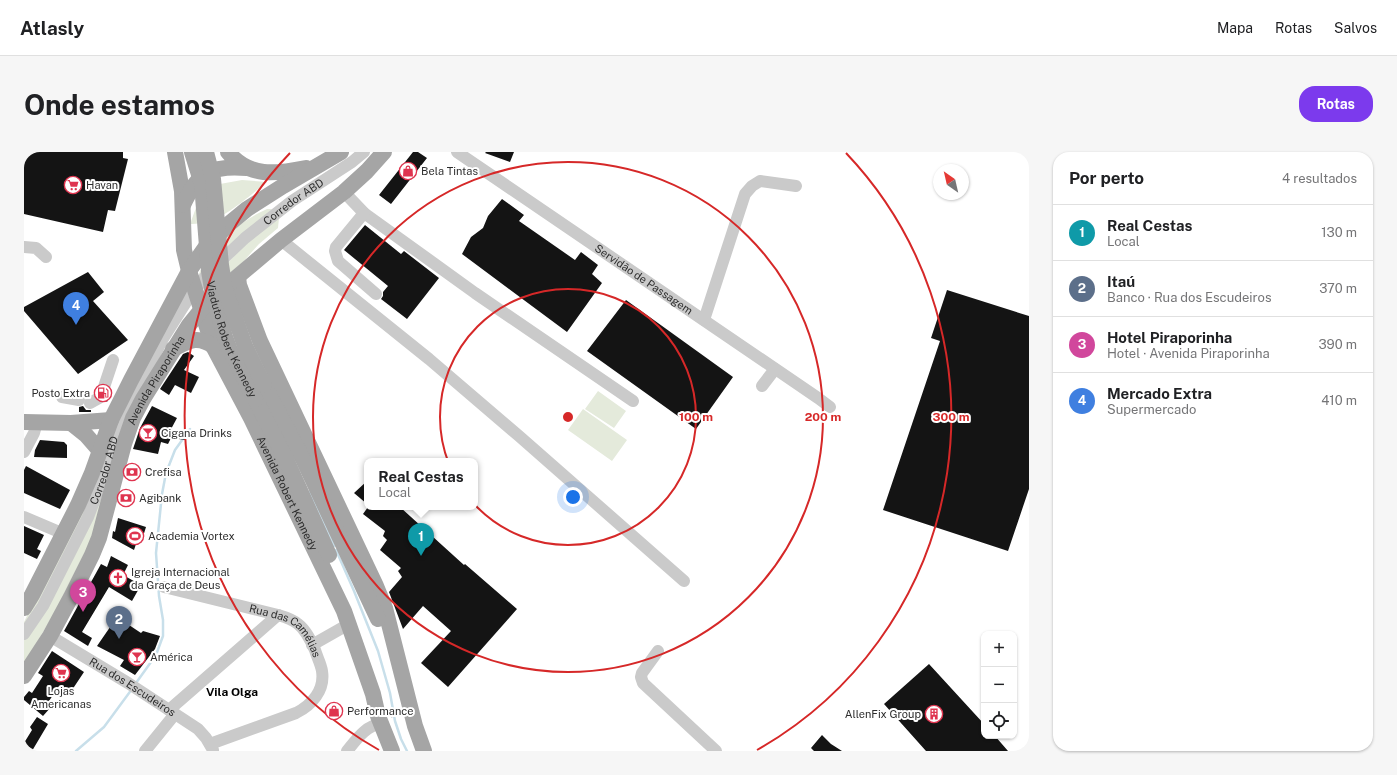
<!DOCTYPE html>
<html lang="pt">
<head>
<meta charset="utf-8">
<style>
	:root { --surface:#fff; --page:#f6f6f6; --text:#202124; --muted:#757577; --line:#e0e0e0; --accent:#7c3aed }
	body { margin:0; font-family:"Public Sans",sans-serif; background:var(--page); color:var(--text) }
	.controls { position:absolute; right:12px; bottom:12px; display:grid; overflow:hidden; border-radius:8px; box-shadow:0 1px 3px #0004 }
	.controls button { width:36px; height:36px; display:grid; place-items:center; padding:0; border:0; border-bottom:1px solid var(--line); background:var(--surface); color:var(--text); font:20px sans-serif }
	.compass { position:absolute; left:909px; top:12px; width:36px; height:36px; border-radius:50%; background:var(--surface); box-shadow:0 1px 3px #0004; rotate:326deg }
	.you { position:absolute; left:549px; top:345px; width:14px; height:14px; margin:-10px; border:3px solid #fff; border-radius:50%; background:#1a73e8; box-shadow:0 0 0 6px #1a73e833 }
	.badge { display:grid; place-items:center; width:26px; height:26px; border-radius:50%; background:var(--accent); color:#fff; font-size:13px; font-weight:700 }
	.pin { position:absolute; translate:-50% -33px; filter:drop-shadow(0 1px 2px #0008) }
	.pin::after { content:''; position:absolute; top:21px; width:14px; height:12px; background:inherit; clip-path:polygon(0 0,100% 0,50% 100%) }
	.popup { position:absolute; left:340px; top:306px; width:114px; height:52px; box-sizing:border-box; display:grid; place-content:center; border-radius:8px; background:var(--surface); filter:drop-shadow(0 1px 3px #0005); font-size:13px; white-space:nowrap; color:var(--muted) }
	.popup b { font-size:15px; color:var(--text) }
	.popup::after { content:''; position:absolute; left:50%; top:100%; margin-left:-8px; border:8px solid transparent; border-top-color:var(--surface) }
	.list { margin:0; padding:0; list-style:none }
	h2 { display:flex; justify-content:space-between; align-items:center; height:52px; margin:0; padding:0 16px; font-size:17px }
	h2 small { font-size:13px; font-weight:400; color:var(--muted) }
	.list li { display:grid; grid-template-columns:26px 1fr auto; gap:12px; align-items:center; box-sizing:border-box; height:56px; padding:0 16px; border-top:1px solid var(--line) }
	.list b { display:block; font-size:15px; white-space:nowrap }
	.list p { margin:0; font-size:13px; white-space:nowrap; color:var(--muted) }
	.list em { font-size:13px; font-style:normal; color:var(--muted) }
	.icon { flex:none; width:22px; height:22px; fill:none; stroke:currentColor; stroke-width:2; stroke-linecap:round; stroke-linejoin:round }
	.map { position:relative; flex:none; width:1005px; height:599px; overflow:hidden; border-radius:16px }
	header { display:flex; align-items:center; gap:24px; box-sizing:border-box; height:56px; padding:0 20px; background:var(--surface); border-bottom:1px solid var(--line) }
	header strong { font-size:19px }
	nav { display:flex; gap:22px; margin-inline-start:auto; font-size:14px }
	.intro { display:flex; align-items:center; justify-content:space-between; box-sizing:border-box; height:96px; padding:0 24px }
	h1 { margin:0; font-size:28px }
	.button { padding:10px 18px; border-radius:16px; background:var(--accent); color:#fff; font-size:14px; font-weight:700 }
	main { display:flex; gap:24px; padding:0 24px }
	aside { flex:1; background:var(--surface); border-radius:16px; box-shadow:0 1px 3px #0004 }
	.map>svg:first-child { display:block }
	.green { fill:#e4eadb }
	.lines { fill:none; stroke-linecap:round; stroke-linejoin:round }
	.stream { stroke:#c8dfea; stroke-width:2.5 }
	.building { fill:#141414 }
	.path { stroke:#cacaca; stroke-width:1.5; stroke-dasharray:2 2; stroke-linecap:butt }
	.minor { stroke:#cacaca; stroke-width:12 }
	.major { stroke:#a5a5a5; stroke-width:16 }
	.major-bridge { stroke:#a5a5a5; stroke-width:16 }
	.ring { fill:none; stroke:#d62828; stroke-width:2 }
	.labels { text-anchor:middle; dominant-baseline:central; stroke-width:4; stroke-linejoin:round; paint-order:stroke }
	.poi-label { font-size:11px; fill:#2d2d2d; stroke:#fff; text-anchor:start }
	.street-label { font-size:11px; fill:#2d2d2d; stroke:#fff }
	.neighbourhood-label { font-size:12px; font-weight:bold; fill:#000; stroke:#fff }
	.centre { fill:#d62828; stroke:#fff; stroke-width:2 }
	.ring-label { font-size:12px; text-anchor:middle; font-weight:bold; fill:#d62828; stroke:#fff; stroke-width:4; stroke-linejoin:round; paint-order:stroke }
</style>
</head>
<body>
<header>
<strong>Atlasly</strong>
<nav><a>Mapa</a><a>Rotas</a><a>Salvos</a></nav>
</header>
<div class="intro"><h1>Onde estamos</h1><a class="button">Rotas</a></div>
<main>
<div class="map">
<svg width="1005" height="599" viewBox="0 0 1005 599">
	<rect width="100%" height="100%" fill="#fff"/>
	<path class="green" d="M218,28L243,30C221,47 196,73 166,72L173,53L196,32Z
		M243,57H248L178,126L175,122L176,119C195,91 211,71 243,57Z
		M255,66L254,76L235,92L218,111L203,123L181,134L233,81Z
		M574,239L602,259L590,276L561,257Z
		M559,257L603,288L588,309L544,278Z
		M70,327L85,340L61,408L0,513V470Z"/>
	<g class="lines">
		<path class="stream" d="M286,340L310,394
			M312,398L330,439L354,499L366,541L371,569L377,587L383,599
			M112,531L132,503L139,484V468L135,444L132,401L138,342L142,321L151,298L166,277
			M52,599L80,575L108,537"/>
	</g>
	<path class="building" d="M0,0H99V6L104,7L91,59L84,58L79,80L0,62Z
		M389,0H394L403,6L367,52L355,43Z
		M462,0H490L486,10L461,1Z
		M478,47L500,63L495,69L551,108L557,100L574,113L568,122L578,131L543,180L438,102L447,85L459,76L464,64Z
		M341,73L377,102L380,99L415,126L383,167L357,147L359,144V140L364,134L320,98Z
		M64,120L80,140L69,149L104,188L54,222L0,159V155Z
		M923,138L1005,164V337L984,399L859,358L916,189L907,186Z
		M602,148L709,225L672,277L563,199Z
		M164,200L170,204L160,218L175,225L167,241L151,233L145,243L136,237L159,202Z
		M87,238L88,239L83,250L82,249L81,242Z
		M59,254L62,258H67V260H55V255Z
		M128,254L153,266L146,279L162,286V288L147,286L144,292L137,290L134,302L109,297L116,276Z
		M16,288L40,290L43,293V306L10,305L11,298Z
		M2,314L46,338L36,357L0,341V318Z
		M343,329V352L330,341Z
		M344,355H376L440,413L441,412L493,457L424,535L397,511L427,479L399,454L379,477L365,440L378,425L374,419L377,416L356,398L363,388L359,384L361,379L339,362Z
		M94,366L122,375L117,391L113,389L110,398L88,386L89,379L91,380Z
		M0,374L20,383L13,397L17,399L13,407L0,401Z
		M87,404L104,413L99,423L117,433L108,449L85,435L58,480L68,486L64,494L40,479L77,412L83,415Z
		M93,465L117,481L119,479L136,484L131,497L111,523L96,514L100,508L73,494Z
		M28,499L60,520L46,541L35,534L23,552L27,555L19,564L0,548V545L5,539L8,541L19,524L14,521Z
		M905,512L960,572V584H971L984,599H902L860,552Z
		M13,565L24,572L8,599H0V591L8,578L6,575Z
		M798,583L807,592L818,599H790L787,596Z"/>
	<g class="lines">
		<path class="path" d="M367,565L375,562"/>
		<g class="minor">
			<path id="s1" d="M433,0L794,246L806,255"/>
			<path d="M320,40L340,61L451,141L609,249"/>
			<path d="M340,61L312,95L311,99L314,109L352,142"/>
			<path d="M257,88L405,207L495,284L660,429"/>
			<path d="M0,95L12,96L22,105"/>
			<path d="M680,168L721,42L728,34L736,29L772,34"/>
			<path d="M738,234L751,217"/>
			<path d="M80,235L89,208"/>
			<path d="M38,245L55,248"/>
			<path d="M66,251L75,246"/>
			<path d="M0,300L10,281L13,270"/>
			<path d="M0,365L40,382"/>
			<path id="s2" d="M140,435L254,463C261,465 268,467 274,472C282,478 287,489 291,498C293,505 297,512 298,519C301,538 288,553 272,561L186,592"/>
			<path id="s3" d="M0,482L19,454L64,365L79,326L89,289L98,264L140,185L164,147L184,121L221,86L268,49L328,10L340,0"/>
			<path id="s4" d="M26,484L104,531L174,577L182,586L189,598"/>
			<path d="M288,493L325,472"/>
			<path d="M634,499L618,521L617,525L619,531L692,599"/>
			<path d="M145,558L254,463"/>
			<path d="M121,599L151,562"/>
			<path d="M323,599C332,588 342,573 357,572"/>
		</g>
		<g class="major">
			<path id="s5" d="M151,0L158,39L160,98L165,119L189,194L227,266L320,459L349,542L354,564L368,599"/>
			<path d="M204,0C225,26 252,22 282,16"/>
			<path d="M159,53C174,20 187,13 223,16"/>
			<path d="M214,125L215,133L236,189L352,434L361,456L391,574L400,599"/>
			<path d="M149,197C165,189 173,183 189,194"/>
			<path d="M240,233L280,309L354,467"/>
			<path d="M231,247L261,305L305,403"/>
			<path d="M0,270L47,271L87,268"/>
			<path d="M47,271L62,283L76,299"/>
			<path d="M0,456L8,443L54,353L68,321L87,268L107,228L165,119L181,96L206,71L223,57L259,34L317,0"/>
			<path id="s6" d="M0,524L26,484L47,445L68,403L75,386L100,292L109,266L119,247L165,173L178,157L194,141L257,88L320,40L343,19L360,0"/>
		</g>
		<g class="major-bridge">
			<path id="s7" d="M168,0L178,32L185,119L189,143L201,185L206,198L231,247"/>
			<path d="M182,0L189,27L197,113L201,138L221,194L240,233"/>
		</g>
	</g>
	<g class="ring">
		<circle cx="544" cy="265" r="128"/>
		<circle cx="544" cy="265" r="255"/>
		<path d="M355 598A383 383 0 0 1 266 1M822 1A383 383 0 0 1 733 598"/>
	</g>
	<defs>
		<symbol id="shop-ring" viewBox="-11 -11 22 22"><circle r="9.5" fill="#fff" stroke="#df344f" stroke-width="1.5"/><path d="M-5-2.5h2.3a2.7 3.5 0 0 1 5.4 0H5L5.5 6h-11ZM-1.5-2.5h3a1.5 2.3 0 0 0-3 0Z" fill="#df344f"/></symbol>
		<symbol id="supermarket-ring" viewBox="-11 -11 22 22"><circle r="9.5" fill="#fff" stroke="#df344f" stroke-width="1.5"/><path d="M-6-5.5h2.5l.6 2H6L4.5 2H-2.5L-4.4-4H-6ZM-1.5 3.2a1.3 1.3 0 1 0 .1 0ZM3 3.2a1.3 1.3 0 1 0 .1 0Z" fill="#df344f"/></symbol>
		<symbol id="fuel-ring" viewBox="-11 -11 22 22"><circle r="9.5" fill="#fff" stroke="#df344f" stroke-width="1.5"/><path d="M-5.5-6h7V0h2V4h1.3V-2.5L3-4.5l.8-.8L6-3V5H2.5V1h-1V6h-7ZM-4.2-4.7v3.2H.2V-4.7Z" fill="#df344f"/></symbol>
		<symbol id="bar-ring" viewBox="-11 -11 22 22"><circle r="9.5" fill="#fff" stroke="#df344f" stroke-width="1.5"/><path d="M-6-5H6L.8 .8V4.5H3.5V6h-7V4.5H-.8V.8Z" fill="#df344f"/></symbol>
		<symbol id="bank-ring" viewBox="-11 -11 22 22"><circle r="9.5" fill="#fff" stroke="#df344f" stroke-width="1.5"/><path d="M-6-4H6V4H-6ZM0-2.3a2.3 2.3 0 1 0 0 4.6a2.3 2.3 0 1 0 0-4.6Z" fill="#df344f"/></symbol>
		<symbol id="stadium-ring" viewBox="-11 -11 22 22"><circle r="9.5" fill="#fff" stroke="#df344f" stroke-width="1.5"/><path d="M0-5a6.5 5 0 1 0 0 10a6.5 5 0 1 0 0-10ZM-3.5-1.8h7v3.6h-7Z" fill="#df344f"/></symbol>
		<symbol id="church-ring" viewBox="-11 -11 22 22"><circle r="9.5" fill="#fff" stroke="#df344f" stroke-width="1.5"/><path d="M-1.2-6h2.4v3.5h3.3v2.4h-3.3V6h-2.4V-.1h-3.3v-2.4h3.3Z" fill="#df344f"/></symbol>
		<symbol id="building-ring" viewBox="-11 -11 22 22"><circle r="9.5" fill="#fff" stroke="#df344f" stroke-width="1.5"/><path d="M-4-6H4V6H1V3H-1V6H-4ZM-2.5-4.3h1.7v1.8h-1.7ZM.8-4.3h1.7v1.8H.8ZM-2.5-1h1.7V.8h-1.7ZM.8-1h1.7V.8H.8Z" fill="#df344f"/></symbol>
	</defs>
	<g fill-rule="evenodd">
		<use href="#shop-ring" x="374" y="9" width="20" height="20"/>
		<use href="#supermarket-ring" x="39" y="23" width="20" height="20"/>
		<use href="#fuel-ring" x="69" y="231" width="20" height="20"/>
		<use href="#bar-ring" x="114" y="271" width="20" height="20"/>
		<use href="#bank-ring" x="98" y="310" width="20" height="20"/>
		<use href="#bank-ring" x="92" y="336" width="20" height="20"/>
		<use href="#stadium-ring" x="101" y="374" width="20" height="20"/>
		<use href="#church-ring" x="84" y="416" width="20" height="20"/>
		<use href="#bar-ring" x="103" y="495" width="20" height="20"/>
		<use href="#supermarket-ring" x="27" y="511" width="20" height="20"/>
		<use href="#shop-ring" x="300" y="549" width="20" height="20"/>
		<use href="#building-ring" x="900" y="552" width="20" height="20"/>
	</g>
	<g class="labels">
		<g class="poi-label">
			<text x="397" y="19">Bela Tintas</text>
			<text x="62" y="33">Havan</text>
			<text x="66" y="241" text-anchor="end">Posto Extra</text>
			<text x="137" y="281">Cigana Drinks</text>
			<text x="121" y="320">Crefisa</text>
			<text x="115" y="346">Agibank</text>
			<text x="124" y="384">Academia Vortex</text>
			<text x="107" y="420">Igreja Internacional<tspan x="107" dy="13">da Graça de Deus</tspan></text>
			<text x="126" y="505">América</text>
			<text x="37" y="539" text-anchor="middle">Lojas<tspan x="37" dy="13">Americanas</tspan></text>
			<text x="323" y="559">Performance</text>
			<text x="897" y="562" text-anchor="end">AllenFix Group</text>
		</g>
		<g class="street-label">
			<text stroke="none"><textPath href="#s3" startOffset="519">Corredor ABD</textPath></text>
			<text stroke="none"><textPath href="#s1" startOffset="226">Servidão de Passagem</textPath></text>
			<text stroke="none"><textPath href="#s7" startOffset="193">Viaduto Robert Kennedy</textPath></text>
			<text stroke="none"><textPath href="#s6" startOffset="326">Avenida Piraporinha</textPath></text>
			<text stroke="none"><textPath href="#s3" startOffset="183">Corredor ABD</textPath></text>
			<text stroke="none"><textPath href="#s5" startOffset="364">Avenida Robert Kennedy</textPath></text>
			<text stroke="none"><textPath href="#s2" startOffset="133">Rua das Camélias</textPath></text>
			<text stroke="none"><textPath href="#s4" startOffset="97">Rua dos Escudeiros</textPath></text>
		</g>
		<g class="neighbourhood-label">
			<text x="208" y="540">Vila Olga</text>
		</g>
	</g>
	<circle cx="544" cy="265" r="6" class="centre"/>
	<g class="ring-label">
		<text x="672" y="269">100 m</text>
		<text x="799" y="269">200 m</text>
		<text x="927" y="269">300 m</text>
	</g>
</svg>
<div class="controls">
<button>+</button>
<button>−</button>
<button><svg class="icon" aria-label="locate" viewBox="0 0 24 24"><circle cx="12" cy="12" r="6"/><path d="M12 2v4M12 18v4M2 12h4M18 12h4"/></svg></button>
</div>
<svg class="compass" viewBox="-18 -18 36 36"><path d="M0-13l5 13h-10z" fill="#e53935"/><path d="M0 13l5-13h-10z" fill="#757577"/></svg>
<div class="you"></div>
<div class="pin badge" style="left:397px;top:404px;background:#0f9aa8">1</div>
<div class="popup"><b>Real Cestas</b>Local</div>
<div class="pin badge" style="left:95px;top:487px;background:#5c6f8a">2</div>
<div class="pin badge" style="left:59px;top:460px;background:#d1479c">3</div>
<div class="pin badge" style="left:52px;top:173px;background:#3f7fe0">4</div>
</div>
<aside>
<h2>Por perto<small>4 resultados</small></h2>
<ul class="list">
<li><span class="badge" style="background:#0f9aa8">1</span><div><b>Real Cestas</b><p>Local</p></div><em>130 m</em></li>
<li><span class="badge" style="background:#5c6f8a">2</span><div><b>Itaú</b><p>Banco · Rua dos Escudeiros</p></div><em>370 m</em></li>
<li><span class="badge" style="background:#d1479c">3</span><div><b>Hotel Piraporinha</b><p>Hotel · Avenida Piraporinha</p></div><em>390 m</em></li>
<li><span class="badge" style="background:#3f7fe0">4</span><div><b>Mercado Extra</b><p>Supermercado</p></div><em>410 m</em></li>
</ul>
</aside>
</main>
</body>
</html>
